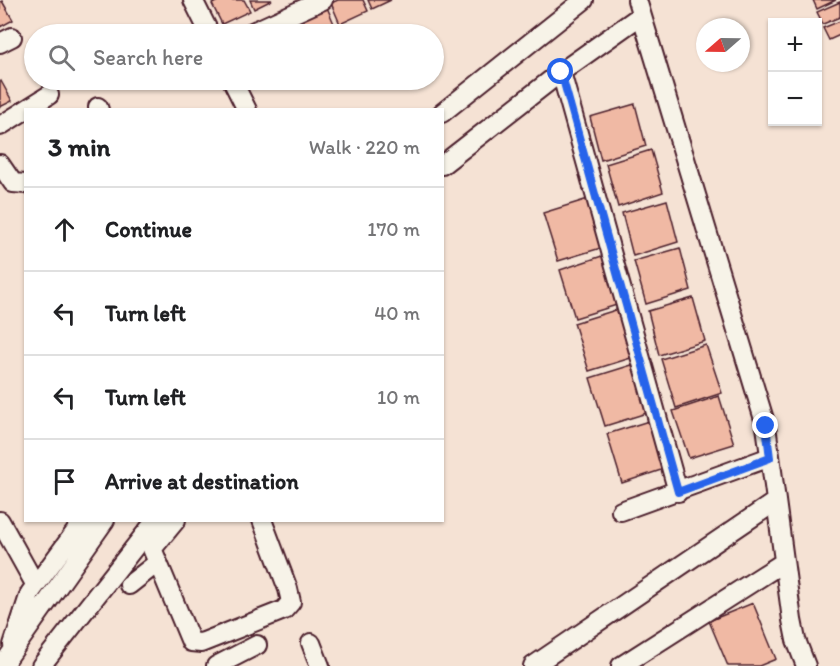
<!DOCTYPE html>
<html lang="en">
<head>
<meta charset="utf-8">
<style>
	:root { --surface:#fff; --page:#f6f6f6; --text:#202124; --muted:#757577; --line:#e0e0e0 }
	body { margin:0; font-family:Itim,sans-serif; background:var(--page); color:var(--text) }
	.controls { position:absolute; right:18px; top:18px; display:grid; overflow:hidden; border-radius:0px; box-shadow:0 2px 4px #0004 }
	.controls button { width:54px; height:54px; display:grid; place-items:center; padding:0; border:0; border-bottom:2px solid var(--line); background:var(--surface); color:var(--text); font:30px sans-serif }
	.compass { position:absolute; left:696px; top:18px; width:54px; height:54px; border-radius:50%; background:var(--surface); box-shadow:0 2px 4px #0004; rotate:250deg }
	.stop { position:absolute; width:18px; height:18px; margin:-14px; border:4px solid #2563eb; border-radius:50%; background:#fff }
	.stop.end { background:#2563eb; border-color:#fff; box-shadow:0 2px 6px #0008 }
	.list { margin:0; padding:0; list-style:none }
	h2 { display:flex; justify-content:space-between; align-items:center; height:78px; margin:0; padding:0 24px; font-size:26px }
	h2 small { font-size:20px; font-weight:400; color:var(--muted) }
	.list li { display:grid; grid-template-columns:39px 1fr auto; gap:18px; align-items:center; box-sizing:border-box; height:84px; padding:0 24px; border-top:2px solid var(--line) }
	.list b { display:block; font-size:22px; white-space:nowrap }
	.list em { font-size:20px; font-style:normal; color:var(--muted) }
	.icon { flex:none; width:33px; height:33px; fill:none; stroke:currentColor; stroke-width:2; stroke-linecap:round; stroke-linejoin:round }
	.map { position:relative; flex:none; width:840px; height:666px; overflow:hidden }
	.search { position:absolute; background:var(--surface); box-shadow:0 2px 4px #0004; left:24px; top:24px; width:420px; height:66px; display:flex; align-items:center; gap:15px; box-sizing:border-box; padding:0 21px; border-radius:33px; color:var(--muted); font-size:22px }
	.panel { position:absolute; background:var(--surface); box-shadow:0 2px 4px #0004; left:24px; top:108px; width:420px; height:414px; border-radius:0px }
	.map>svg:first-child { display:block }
	.building { fill:#f0b9a4; stroke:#4a1f2b; stroke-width:1.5 }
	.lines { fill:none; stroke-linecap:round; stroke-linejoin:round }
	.minor-casing { stroke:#4a1f2b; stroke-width:22 }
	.minor { stroke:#f7f3e8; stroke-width:18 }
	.route { stroke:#2563eb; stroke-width:8 }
</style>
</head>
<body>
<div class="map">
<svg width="840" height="666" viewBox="0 0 840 666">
	<rect width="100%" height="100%" fill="#f5e2d4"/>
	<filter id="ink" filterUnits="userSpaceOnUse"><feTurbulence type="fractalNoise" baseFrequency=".0167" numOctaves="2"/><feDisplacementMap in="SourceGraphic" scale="12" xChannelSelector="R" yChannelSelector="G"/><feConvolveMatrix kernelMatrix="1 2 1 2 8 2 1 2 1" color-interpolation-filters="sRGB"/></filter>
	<g filter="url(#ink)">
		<path class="building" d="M220,0H244L250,11L222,24L212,4Z
			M250,0H272L254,9Z
			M338,0H363L368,11L340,24L331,3Z
			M368,0H391L372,9Z
			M813,0H836L817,9Z
			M2,1L13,20L0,27V2Z
			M840,2V17L823,24L817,12Z
			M326,5L335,26L316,34H305L298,18Z
			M295,20L302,34H268Z
			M840,21V35L829,40L823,28Z
			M1,81L12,101L0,107V82Z
			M635,104L646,146L601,160L590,117Z
			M651,150L663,192L618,207L606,164Z
			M588,199L604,247L558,261L543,213Z
			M667,200L678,242L633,256L622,213Z
			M680,248L691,290L646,304L634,261Z
			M605,255L620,304L575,318L560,270Z
			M693,298L705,341L659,355L648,311Z
			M619,309L634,357L589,371L574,323Z
			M706,345L722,393L676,408L661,359Z
			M635,364L650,412L605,426L590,378Z
			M719,396L734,444L689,458L673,411Z
			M652,420L667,468L622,483L607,434Z
			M753,603L776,659L759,666H728L709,621Z"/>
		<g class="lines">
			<defs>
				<path id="minor" d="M193,0L210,34
					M637,0L766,426L792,620L796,640L806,666
					M248,34L323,0
					M0,43L12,37
					M561,72L678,492
					M232,80L247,110
					M98,107L99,110
					M442,113L584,0
					M0,126L49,95
					M0,164L13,183L26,184
					M442,165L561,72L640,16
					M621,511L770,457
					M0,521L35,584
					M146,534L191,642L201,643L284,610L291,602L288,589L262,520
					M153,548L176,520
					M129,585L157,563
					M311,643L320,666
					M13,645L30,593L84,520
					M2,666L105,520
					M41,666L156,520
					M216,666L257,645
					M533,666L776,501
					M621,666L784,562"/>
			</defs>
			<use href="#minor" class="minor-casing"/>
			<use href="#minor" class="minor"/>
		</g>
	</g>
	<g class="lines" filter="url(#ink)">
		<path class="route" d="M561,72L678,492L770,458L766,426"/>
	</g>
</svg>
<div class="controls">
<button>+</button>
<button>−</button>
</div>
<svg class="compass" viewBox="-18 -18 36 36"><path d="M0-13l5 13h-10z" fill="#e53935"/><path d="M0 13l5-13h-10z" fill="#757577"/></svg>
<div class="stop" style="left:561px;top:72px"></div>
<div class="stop end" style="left:766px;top:426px"></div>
<div class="search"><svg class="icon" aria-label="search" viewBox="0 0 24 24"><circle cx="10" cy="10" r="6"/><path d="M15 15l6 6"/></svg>Search here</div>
<section class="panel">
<h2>3 min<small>Walk · 220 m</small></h2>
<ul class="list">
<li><svg class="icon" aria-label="ahead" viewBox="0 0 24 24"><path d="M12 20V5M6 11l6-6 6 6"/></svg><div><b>Continue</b></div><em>170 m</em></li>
<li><svg class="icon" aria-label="left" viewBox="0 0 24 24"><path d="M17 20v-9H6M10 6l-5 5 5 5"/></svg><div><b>Turn left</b></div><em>40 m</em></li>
<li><svg class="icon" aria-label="left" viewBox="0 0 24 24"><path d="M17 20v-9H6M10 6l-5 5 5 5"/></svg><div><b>Turn left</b></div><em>10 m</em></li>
<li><svg class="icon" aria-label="arrive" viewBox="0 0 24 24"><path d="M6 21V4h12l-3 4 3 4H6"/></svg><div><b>Arrive at destination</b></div></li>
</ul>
</section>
</div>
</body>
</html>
